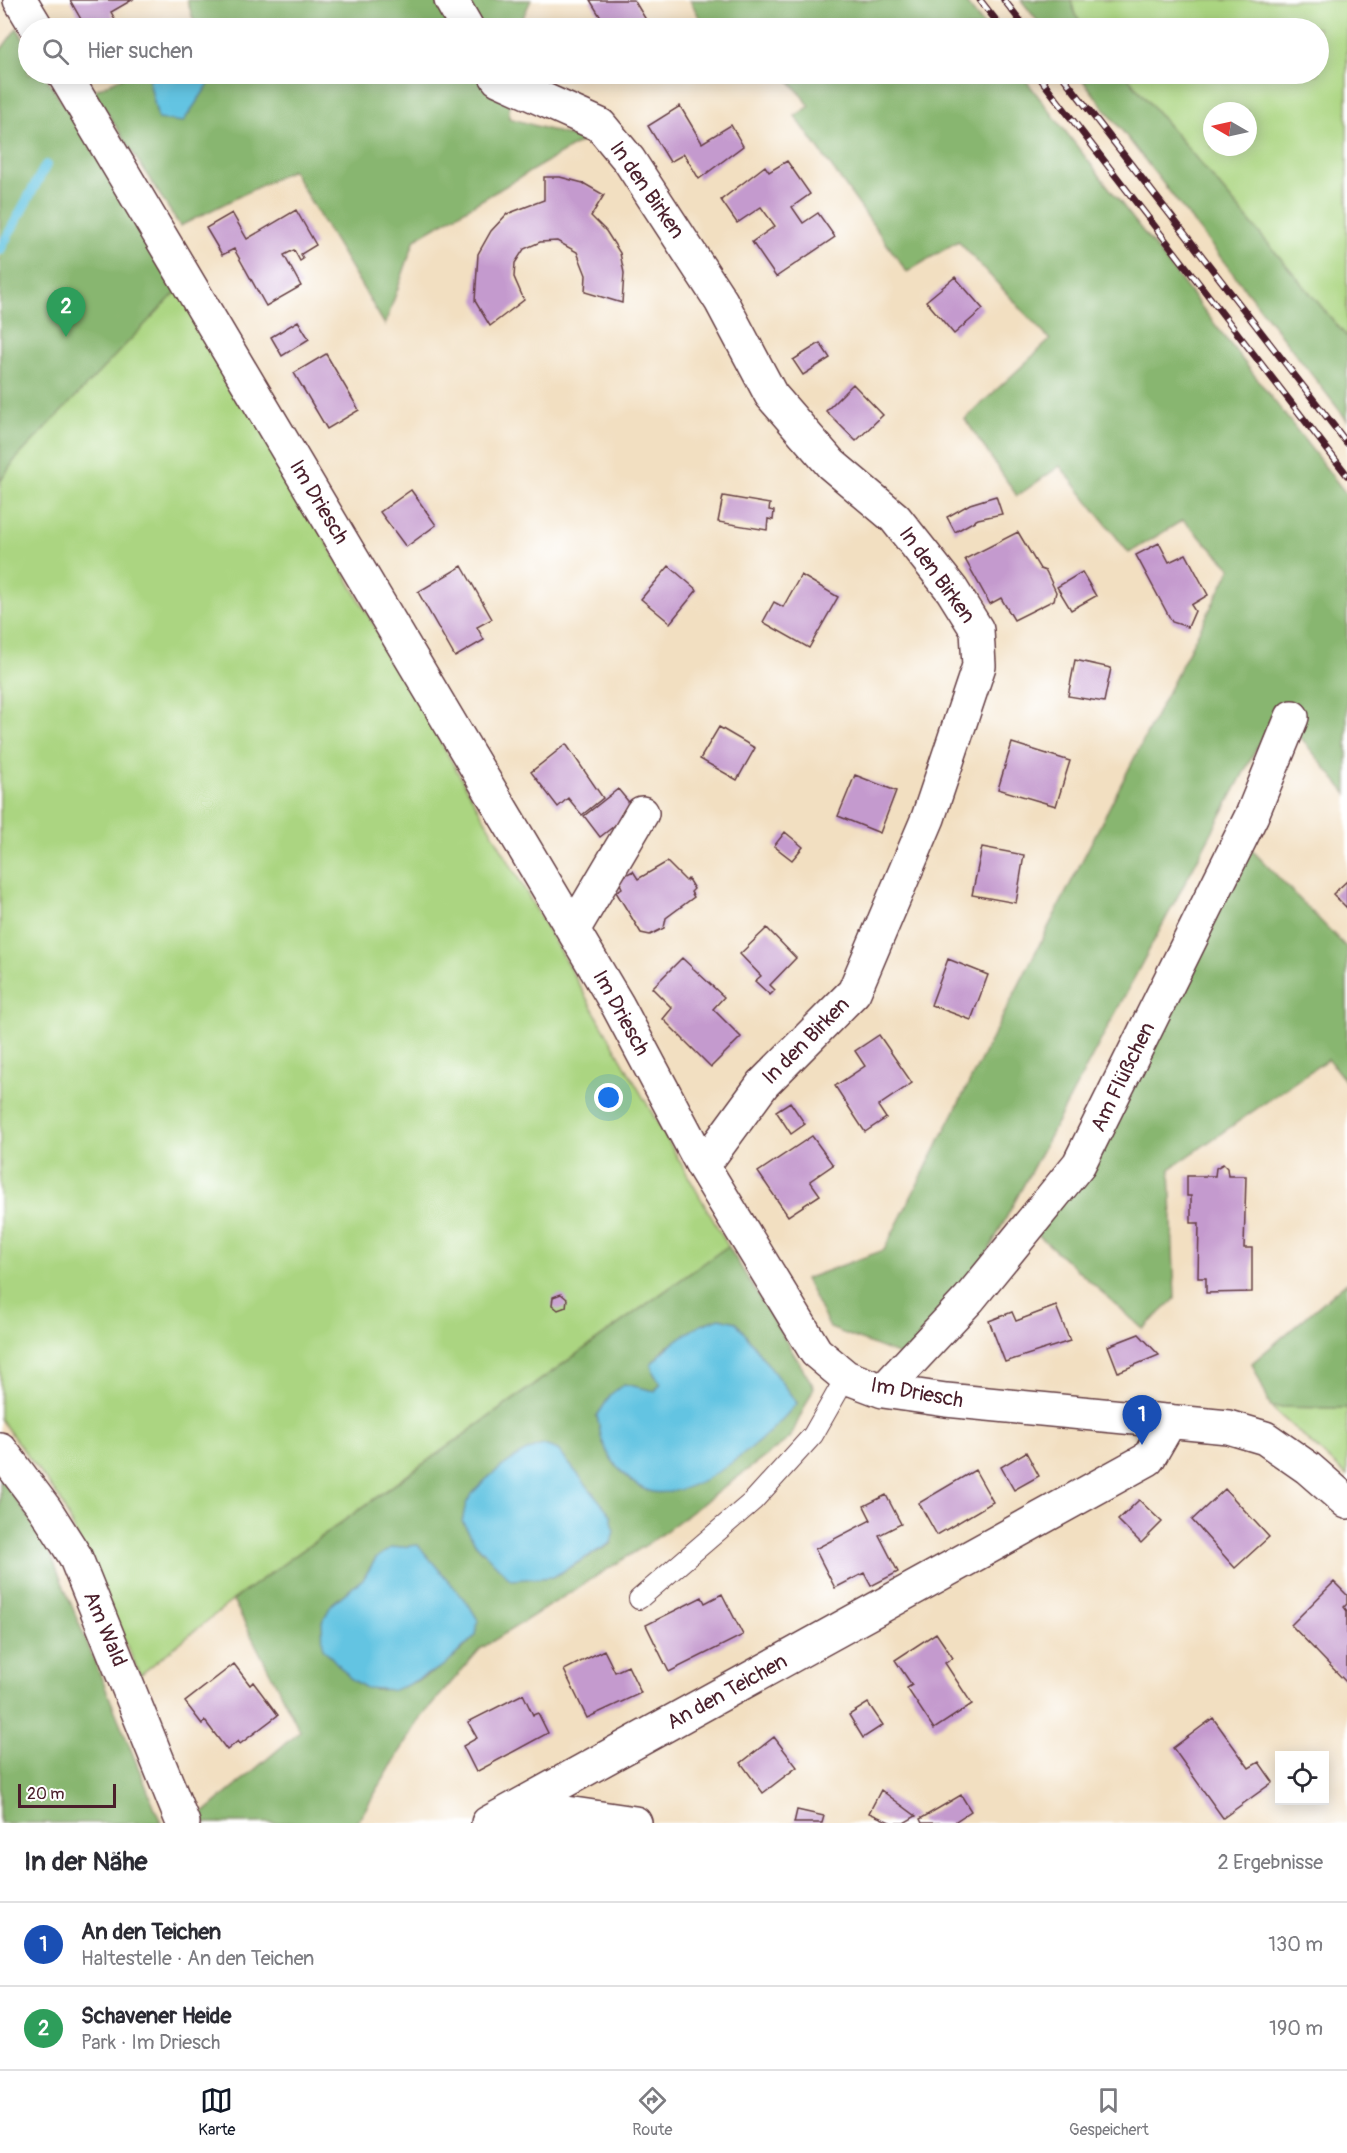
<!DOCTYPE html>
<html lang="de">
<head>
<meta charset="utf-8">
<style>
	:root { --surface:#fff; --page:#f2f2f3; --text:#2b2b33; --muted:#7c7c81; --line:#e1e1e2; --accent:#111827 }
	body { margin:0; font-family:Pangolin,sans-serif; background:var(--page); color:var(--text) }
	.controls { position:absolute; right:18px; bottom:18px; display:grid; overflow:hidden; border-radius:0px; box-shadow:0 3px 15px #0003 }
	.controls button { width:54px; height:54px; display:grid; place-items:center; padding:0; border:0; border-bottom:2px solid var(--line); background:var(--surface); color:var(--text); font:30px sans-serif }
	.compass { position:absolute; left:1203px; top:102px; width:54px; height:54px; border-radius:50%; background:var(--surface); box-shadow:0 3px 15px #0003; rotate:279deg }
	.scale { position:absolute; left:18px; bottom:15px; width:98px; box-sizing:border-box; padding-left:6px; border:3px solid #4a1f2b; border-top:0; font-size:16px; line-height:21px; white-space:nowrap; color:#4a1f2b; -webkit-text-stroke:4px #fff; paint-order:stroke }
	.you { position:absolute; left:609px; top:1098px; width:21px; height:21px; margin:-15px; border:4px solid #fff; border-radius:50%; background:#1a73e8; box-shadow:0 0 0 9px #1a73e833 }
	.badge { display:grid; place-items:center; width:39px; height:39px; border-radius:50%; background:var(--accent); color:#fff; font-size:20px; font-weight:700 }
	.pin { position:absolute; translate:-50% -50px; filter:drop-shadow(0 2px 3px #0008) }
	.pin::after { content:''; position:absolute; top:32px; width:21px; height:18px; background:inherit; clip-path:polygon(0 0,100% 0,50% 100%) }
	.list { margin:0; padding:0; list-style:none }
	h2 { display:flex; justify-content:space-between; align-items:center; height:78px; margin:0; padding:0 24px; font-size:26px }
	h2 small { font-size:20px; font-weight:400; color:var(--muted) }
	.list li { display:grid; grid-template-columns:39px 1fr auto; gap:18px; align-items:center; box-sizing:border-box; height:84px; padding:0 24px; border-top:2px solid var(--line) }
	.list b { display:block; font-size:22px; white-space:nowrap }
	.list p { margin:0; font-size:20px; white-space:nowrap; color:var(--muted) }
	.list em { font-size:20px; font-style:normal; color:var(--muted) }
	.icon { flex:none; width:33px; height:33px; fill:none; stroke:currentColor; stroke-width:2; stroke-linecap:round; stroke-linejoin:round }
	.map { position:relative; flex:none; width:1347px; height:1823px; overflow:hidden }
	.search { position:absolute; background:var(--surface); box-shadow:0 3px 15px #0003; left:18px; right:18px; top:18px; height:66px; display:flex; align-items:center; gap:15px; box-sizing:border-box; padding:0 21px; border-radius:33px; color:var(--muted); font-size:22px }
	.sheet { height:246px; background:var(--surface) }
	nav { display:flex; justify-content:space-around; align-items:center; box-sizing:border-box; height:84px; border-top:2px solid var(--line); background:var(--surface); font-size:16px; color:var(--muted) }
	nav a { display:grid; justify-items:center; gap:3px }
	nav .on { color:var(--accent) }
	.map>svg:first-child { display:block }
	.green { fill:#abd581; stroke:#7a7a56; stroke-width:1.5; fill-rule:evenodd }
	.forest { fill:#88b66f; stroke:#696a4d; stroke-width:1.5; fill-rule:evenodd }
	.water { fill:#64c4e2; stroke:#577286; stroke-width:1.5 }
	.lines { fill:none; stroke-linecap:round; stroke-linejoin:round }
	.stream { stroke:#64c4e2; stroke-width:10 }
	.building { fill:#c49ace }
	.service-casing { stroke:#633c42; stroke-width:22 }
	.minor-casing { stroke:#633c42; stroke-width:36 }
	.service { stroke:#fff; stroke-width:20 }
	.minor { stroke:#fff; stroke-width:33 }
	.rail-casing { stroke:#4a1f2b; stroke-width:7 }
	.rail { stroke:#fff; stroke-width:4.5; stroke-dasharray:14; stroke-linecap:butt }
	.labels { text-anchor:middle; dominant-baseline:central; stroke-width:5; stroke-linejoin:round; paint-order:stroke }
	.street-label { font-size:21px; fill:#4a1f2b; stroke:#fff }
</style>
</head>
<body>
<div class="map">
<svg width="1347" height="1823" viewBox="0 0 1347 1823">
	<rect width="100%" height="100%" fill="#fff"/>
	<filter id="ink" filterUnits="userSpaceOnUse"><feTurbulence type="fractalNoise" baseFrequency=".0167" numOctaves="2"/><feDisplacementMap in="SourceGraphic" scale="12" xChannelSelector="R" yChannelSelector="G"/><feConvolveMatrix kernelMatrix="1 2 1 2 8 2 1 2 1" color-interpolation-filters="sRGB"/></filter>
	<filter id="wash" filterUnits="userSpaceOnUse"><feTurbulence type="fractalNoise" baseFrequency=".008" numOctaves="4" result="noise"/><feDisplacementMap in="SourceGraphic" scale="24" xChannelSelector="R" yChannelSelector="G"/><feGaussianBlur stdDeviation="1.35" result="paint"/><feColorMatrix in="noise" values="0 0 0 0 0 0 0 0 0 0 0 0 0 0 0 0 0 1.4 0 .05"/><feComposite in="paint" operator="in"/></filter>
	<g filter="url(#wash)">
		<rect width="100%" height="100%" fill="#f2dfc1"/>
		<path class="green" d="M1071,0H1347V337L1125,74H1318V28H1086L1075,15ZM1212,111H1248V147H1212Z
			M17,28L28,47V74H44L181,287L728,1246L233,1600L140,1675L60,1499L0,1419V51Z
			M1271,1407L1347,1408V1476Z"/>
		<path class="forest" d="M187,0H531L518,28H196Z
			M690,0H964L986,28H705Z
			M1021,0H1071L1075,15L1086,28H1043Z
			M17,28L28,47V74H44L181,287L14,461L0,482V51Z
			M130,74H509V118L584,140L415,239L385,325L292,170L180,226L93,91Z
			M784,74H1021L1347,495V794L1301,738L1275,714L966,1293L965,1332L925,1365L830,1328L805,1279L884,1250L1231,568L1183,520L1129,553L1060,466L1017,496L965,419L1050,340L958,241L907,272L795,116L810,106Z
			M1078,74H1125L1347,337V420Z
			M1245,843L1347,948V1083L1328,1059L1170,1169L1175,1299L1143,1329L1036,1233Z
			M728,1246L814,1387L790,1438L651,1542L480,1649L419,1720L357,1823H195L194,1821L300,1731L233,1600ZM707,1322L780,1383L797,1403L597,1416L624,1384L655,1391L661,1383L654,1374L651,1364L665,1348ZM475,1543L611,1544L553,1577L484,1553ZM376,1558L476,1635C450,1664 416,1690 375,1690L332,1604L364,1578Z
			M1347,1282V1408L1271,1407L1252,1363Z
			M0,1478L44,1538L161,1823H0Z"/>
		<path class="water" d="M155,74H210L209,84L183,122L158,119L149,80Z
			M720,1318L736,1322L797,1403C769,1436 700,1499 653,1492C633,1489 609,1461 603,1443C600,1435 599,1425 597,1416L611,1394L624,1384L655,1391L661,1383L654,1374L651,1364C670,1343 692,1326 720,1318Z
			M544,1445L558,1450L611,1515L614,1530L611,1543L553,1577L511,1580L475,1543L462,1521C464,1515 464,1508 467,1502C477,1482 523,1448 544,1445Z
			M418,1545L469,1605L478,1620L476,1635L445,1665L405,1686L393,1690L366,1688L350,1678L323,1648L322,1622L332,1604L364,1578L376,1558L391,1548Z"/>
		<g class="lines">
			<path class="stream" d="M0,250L46,165"/>
		</g>
		<g id="blocks">
			<path class="building" d="M70,0H132L111,12L120,28H86Z
				M590,0H634L651,28H603L606,26Z
				M680,106L702,143L731,125L743,146L699,179L684,154L670,162L648,126Z
				M787,161L810,194L792,207L803,223L818,213L835,237L776,277L752,242L775,226L761,207L737,223L721,200L765,166L769,172Z
				M544,177H560L583,183L604,195L591,216L606,231L620,253L624,273L622,303L585,292L586,275L577,252L557,241L540,242L524,249L515,263L514,277L524,300L490,326L475,301L478,254L491,231L507,214L544,200Z
				M296,210L316,245L301,254L303,259L300,261L294,250L284,255L301,286L266,306L234,249L222,255L206,228L232,213L247,239Z
				M955,277L983,309L954,334L926,301Z
				M298,321L309,339L282,356L271,337Z
				M820,343L830,358L803,375L793,360Z
				M326,354L359,410L327,429L294,373Z
				M853,384L883,415L856,441L826,411Z
				M411,490L436,525L406,547L380,512Z
				M723,496L770,504L769,510L774,511L773,520L768,519L767,530L718,522Z
				M996,496L1002,514L978,519L955,532L947,517L970,504Z
				M1018,532L1040,569L1046,571L1056,592L1054,600L1014,620L1001,598L990,604L965,559Z
				M1159,543L1169,562L1186,554L1208,595L1191,605L1195,611L1188,627L1172,622L1136,555Z
				M462,566L492,619L477,627L484,640L455,657L418,592Z
				M669,566L697,590L670,623L641,599Z
				M1082,572L1096,596L1071,610L1057,587Z
				M801,575L838,597L809,648L763,622L774,602L783,607Z
				M1075,660L1111,668L1104,702L1068,696Z
				M719,727L755,748L737,780L700,759Z
				M1012,743L1070,761L1056,806L998,789Z
				M566,744L603,798L582,815L568,798L558,807L531,772Z
				M855,775L896,791L880,833L838,816Z
				M618,789L632,806L621,815L623,819L600,837L584,816Z
				M785,832L803,847L792,860L774,846Z
				M982,847L1024,855L1016,903L972,895Z
				M667,862L686,881L688,879L694,889L691,892L694,897L666,918L664,928L650,935L641,933L616,892L622,888L618,879L633,871L638,879Z
				M1347,881V908L1333,894Z
				M767,928L796,958L770,985L775,990L770,995L755,981L761,976L740,954Z
				M682,958L724,997L713,1009L741,1037L711,1067L663,1019L672,1008L652,988Z
				M948,959L988,975L971,1020L931,1005Z
				M879,1035L912,1083L878,1106L886,1118L865,1132L835,1086L865,1066L855,1051Z
				M790,1102L805,1124L791,1134L776,1111Z
				M812,1136L833,1165L810,1181L820,1195L788,1216L758,1172Z
				M1223,1164L1227,1168L1228,1176H1246L1244,1248H1252V1292L1206,1293V1278H1198L1199,1223H1191V1196H1187V1176H1215L1216,1168Z
				M561,1294L567,1299L566,1307L558,1310L552,1305L553,1297Z
				M1056,1306L1070,1341L1005,1362L989,1321L1012,1312L1016,1321Z
				M1139,1334L1159,1355L1118,1372L1108,1346Z
				M1026,1452L1039,1476L1014,1490L1001,1467Z
				M975,1470L993,1502L937,1535L919,1503Z
				M1225,1489L1269,1537L1235,1568L1192,1520Z
				M886,1495L901,1524L879,1535L898,1572L871,1586L864,1573L835,1588L815,1549L871,1520L864,1506Z
				M1139,1500L1162,1522L1141,1543L1118,1520Z
				M1334,1582L1347,1595V1604L1344,1607L1347,1611V1683L1291,1625Z
				M722,1594L743,1635L669,1672L646,1625L702,1597L705,1603Z
				M936,1633L953,1658L945,1663L972,1704L934,1729L907,1688L912,1685L895,1660Z
				M604,1650L615,1672L628,1666L641,1693L587,1718L564,1670Z
				M234,1664L250,1685L253,1682L278,1715L240,1744L238,1741L227,1750L205,1721L202,1724L185,1702Z
				M523,1694L533,1715L538,1713L548,1733L476,1772L463,1746L477,1738L468,1722Z
				M868,1703L883,1725L863,1738L849,1715Z
				M1213,1718L1249,1768L1259,1762L1273,1782L1223,1818L1173,1748Z
				M774,1737L797,1767L763,1793L741,1763Z
				M881,1790L916,1816L904,1823H892L869,1813Z
				M961,1795L971,1811L956,1821L957,1823H922L920,1819Z
				M797,1810L824,1816L822,1823H794Z"/>
		</g>
	</g>
	<g filter="url(#ink)">
		<use href="#blocks" fill-opacity="0" stroke="#633c42" stroke-width="1.5"/>
		<g class="lines">
			<defs>
				<path id="service" d="M639,1599L753,1501L813,1435L846,1377"/>
				<path id="minor" d="M20,0L37,28
					M451,0L467,28
					M64,74L573,930L618,1006L703,1166L816,1352L846,1377L883,1391L946,1400L1228,1427L1265,1438L1308,1468L1347,1502
					M495,74L498,79L600,125L629,160L721,301L771,395L831,464L895,518L952,590L977,630L979,666L928,818L854,992L763,1084L703,1166
					M573,930L642,813
					M883,1391L969,1299L1079,1164L1252,815L1292,717
					M0,1449L45,1509L75,1556L183,1823
					M519,1806L1148,1459L1170,1421
					M488,1823L519,1806L635,1823"/>
			</defs>
			<use href="#service" class="service-casing"/>
			<use href="#minor" class="minor-casing"/>
			<use href="#service" class="service"/>
			<use href="#minor" class="minor"/>
			<defs>
				<path id="rail" d="M980,0L1002,28
					M1004,0L1026,28
					M1037,74L1347,475
					M1061,74L1347,443"/>
			</defs>
			<use href="#rail" class="rail-casing"/>
			<use href="#rail" class="rail"/>
		</g>
	</g>
	<g class="labels">
		<g class="street-label">
			<text transform="translate(647 190) rotate(55)">In den Birken</text>
			<text transform="translate(319 502) rotate(59)">Im Driesch</text>
			<text transform="translate(937 575) rotate(54)">In den Birken</text>
			<text transform="translate(621 1013) rotate(61)">Im Driesch</text>
			<text transform="translate(806 1041) rotate(-45)">In den Birken</text>
			<text transform="translate(1123 1077) rotate(-64)">Am Flüßchen</text>
			<text transform="translate(917 1393) rotate(10)">Im Driesch</text>
			<text transform="translate(105 1629) rotate(67)">Am Wald</text>
			<text transform="translate(727 1692) rotate(-29)">An den Teichen</text>
		</g>
	</g>
</svg>
<div class="controls">
<button><svg class="icon" aria-label="locate" viewBox="0 0 24 24"><circle cx="12" cy="12" r="6"/><path d="M12 2v4M12 18v4M2 12h4M18 12h4"/></svg></button>
</div>
<svg class="compass" viewBox="-18 -18 36 36"><path d="M0-13l5 13h-10z" fill="#e53935"/><path d="M0 13l5-13h-10z" fill="#7c7c81"/></svg>
<div class="scale">20 m</div>
<div class="you"></div>
<div class="pin badge" style="left:1142px;top:1445px;background:#1a4fb4">1</div>
<div class="pin badge" style="left:66px;top:337px;background:#2e9e5b">2</div>
<div class="search"><svg class="icon" aria-label="search" viewBox="0 0 24 24"><circle cx="10" cy="10" r="6"/><path d="M15 15l6 6"/></svg>Hier suchen</div>
</div>
<section class="sheet">
<h2>In der Nähe<small>2 Ergebnisse</small></h2>
<ul class="list">
<li><span class="badge" style="background:#1a4fb4">1</span><div><b>An den Teichen</b><p>Haltestelle · An den Teichen</p></div><em>130 m</em></li>
<li><span class="badge" style="background:#2e9e5b">2</span><div><b>Schavener Heide</b><p>Park · Im Driesch</p></div><em>190 m</em></li>
</ul>
</section>
<nav>
<a class="on"><svg class="icon" aria-label="map" viewBox="0 0 24 24"><path d="M3 6l6-2 6 2 6-2v14l-6 2-6-2-6 2zM9 4v14M15 6v14"/></svg>Karte</a>
<a><svg class="icon" aria-label="directions" viewBox="0 0 24 24"><path d="M12 3l9 9-9 9-9-9zM9 14v-3h6M13 9l2 2-2 2"/></svg>Route</a>
<a><svg class="icon" aria-label="saved" viewBox="0 0 24 24"><path d="M7 4h10v16l-5-4-5 4z"/></svg>Gespeichert</a>
</nav>
</body>
</html>
